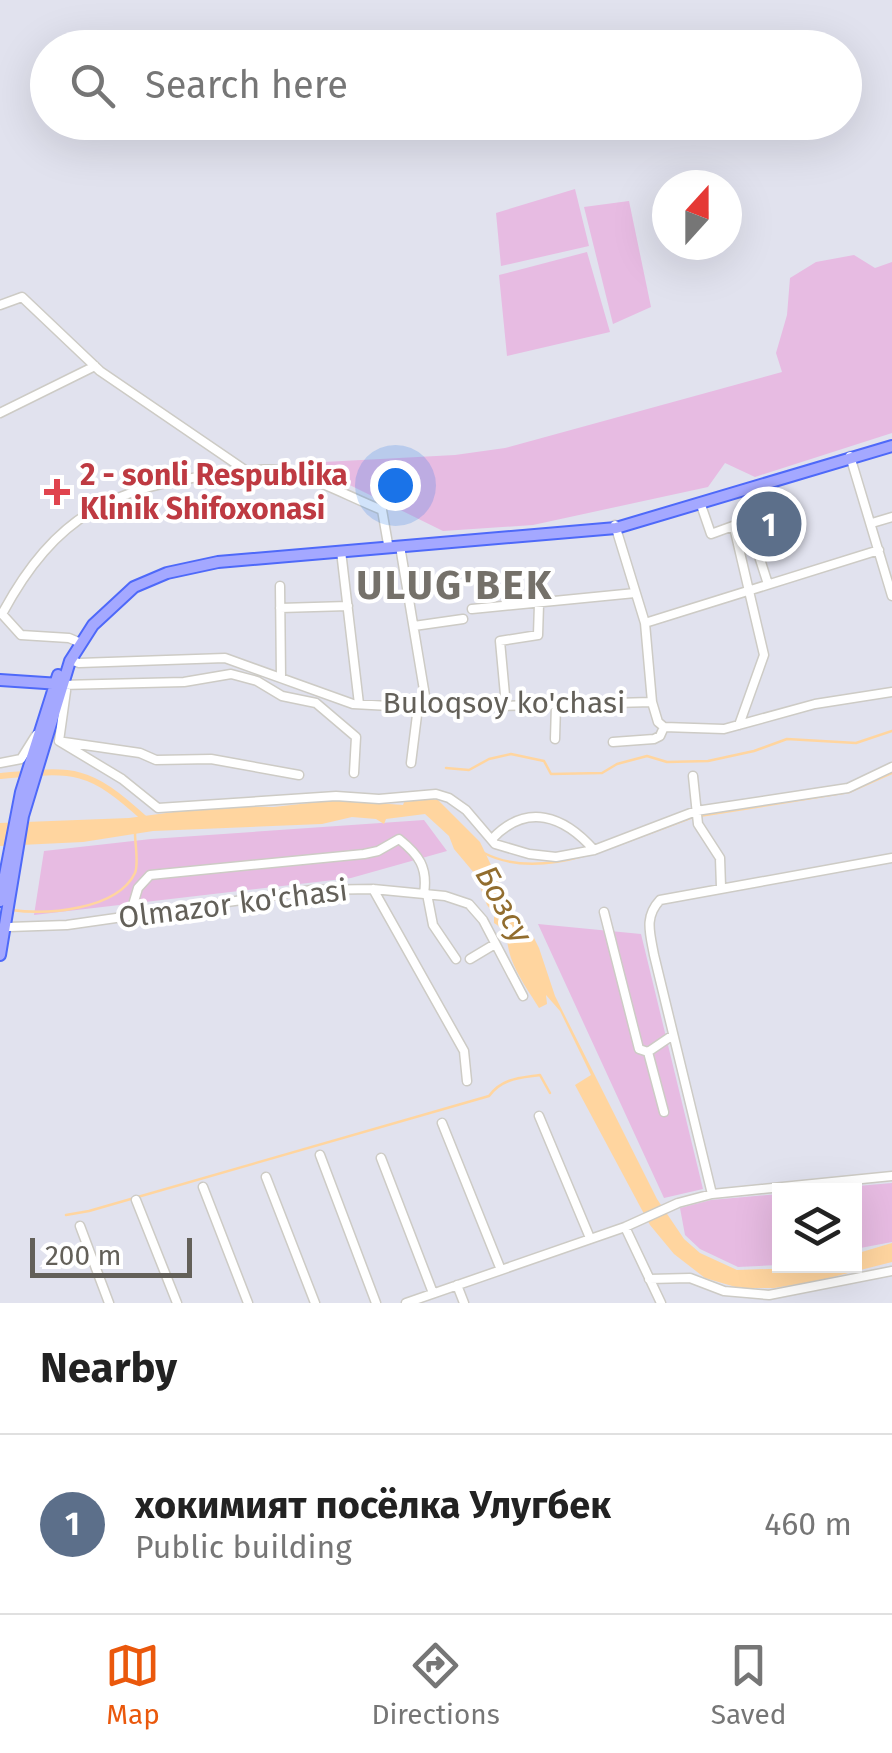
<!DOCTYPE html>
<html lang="en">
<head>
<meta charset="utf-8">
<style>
	:root { --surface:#fff; --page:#f6f6f6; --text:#222; --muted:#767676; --line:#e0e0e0; --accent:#ea580c }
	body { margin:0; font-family:"Fira Sans",sans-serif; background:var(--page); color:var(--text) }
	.controls { position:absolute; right:30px; bottom:30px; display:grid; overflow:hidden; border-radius:0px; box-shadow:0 10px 40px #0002 }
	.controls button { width:90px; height:90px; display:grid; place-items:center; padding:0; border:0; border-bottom:2px solid var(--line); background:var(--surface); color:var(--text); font:50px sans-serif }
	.compass { position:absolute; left:652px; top:170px; width:90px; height:90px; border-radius:50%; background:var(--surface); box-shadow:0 10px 40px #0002; rotate:21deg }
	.scale { position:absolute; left:30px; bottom:25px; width:162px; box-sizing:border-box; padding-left:10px; border:5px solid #636059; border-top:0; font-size:28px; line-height:35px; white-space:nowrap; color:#636059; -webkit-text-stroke:8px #fff; paint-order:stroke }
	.you { position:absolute; left:395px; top:485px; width:35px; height:35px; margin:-25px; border:8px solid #fff; border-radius:50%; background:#1a73e8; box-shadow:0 0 0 15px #1a73e833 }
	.badge { display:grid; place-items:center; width:65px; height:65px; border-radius:50%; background:var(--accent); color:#fff; font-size:32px; font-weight:700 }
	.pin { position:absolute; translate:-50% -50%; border:5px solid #fff; box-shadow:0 2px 10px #0006 }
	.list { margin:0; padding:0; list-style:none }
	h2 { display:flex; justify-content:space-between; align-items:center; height:130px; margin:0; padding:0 40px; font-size:42px }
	h2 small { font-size:32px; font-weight:400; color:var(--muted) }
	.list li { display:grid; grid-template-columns:65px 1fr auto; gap:30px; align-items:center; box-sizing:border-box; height:180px; padding:0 40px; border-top:2px solid var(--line) }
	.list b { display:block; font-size:38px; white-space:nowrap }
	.list p { margin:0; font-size:32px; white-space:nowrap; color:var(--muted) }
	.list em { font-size:32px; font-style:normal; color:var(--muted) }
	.icon { flex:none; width:55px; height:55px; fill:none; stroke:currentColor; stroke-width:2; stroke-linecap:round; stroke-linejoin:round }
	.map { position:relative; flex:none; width:892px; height:1303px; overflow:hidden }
	.search { position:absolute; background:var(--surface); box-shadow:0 10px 40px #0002; left:30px; right:30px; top:30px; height:110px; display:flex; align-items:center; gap:25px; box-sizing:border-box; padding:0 35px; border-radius:55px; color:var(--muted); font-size:38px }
	.sheet { height:310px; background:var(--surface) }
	nav { display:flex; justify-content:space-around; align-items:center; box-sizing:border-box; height:140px; border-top:2px solid var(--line); background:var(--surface); font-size:28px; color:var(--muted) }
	nav a { display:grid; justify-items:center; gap:5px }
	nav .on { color:var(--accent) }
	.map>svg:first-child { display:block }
	.green { fill:#e7bbe2 }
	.water { fill:#ffd59f }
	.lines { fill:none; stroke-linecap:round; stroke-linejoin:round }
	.stream { stroke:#ffd59f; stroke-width:2.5 }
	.canal { stroke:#ffd59f; stroke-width:6 }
	.minor-casing { stroke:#cdcbc5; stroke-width:11 }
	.major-casing { stroke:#4e69f9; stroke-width:14 }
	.minor { stroke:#fff; stroke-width:8 }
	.major { stroke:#a4a8ff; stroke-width:10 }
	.health-dot { fill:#e0444e; stroke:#fff; stroke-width:4 }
	.labels { text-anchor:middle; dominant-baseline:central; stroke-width:8; stroke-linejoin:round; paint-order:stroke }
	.health-label { font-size:30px; font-weight:bold; fill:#be3a42; stroke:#fff; text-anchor:start }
	.street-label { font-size:30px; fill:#636059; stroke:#fff }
	.water-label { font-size:32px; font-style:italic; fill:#926d2e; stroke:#fff }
	.district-label { font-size:40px; font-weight:bold; letter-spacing:2.5px; fill:#75716a; stroke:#fff }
</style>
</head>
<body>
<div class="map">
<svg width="892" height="1303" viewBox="0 0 892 1303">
	<rect width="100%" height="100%" fill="#e1e2ee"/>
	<path class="green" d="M575,189L589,246L501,266L496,213Z
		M629,201L651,307L613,324L584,207Z
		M587,252L610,332L507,356L499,275Z
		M854,255L875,268L892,262V433L755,477L725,463L708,487L533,525L443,531L305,463L455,455L505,448L782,372L776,353L787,315L790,278L816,262Z
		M424,820L447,851L351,878L34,915L44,851L151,839Z
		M538,924L641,934L703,1189L664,1198Z
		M892,1183V1242L855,1249L854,1190H812Z
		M779,1194V1265L738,1267L700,1249L685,1235L680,1208L711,1200Z"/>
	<path class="water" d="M419,798L438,800L480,842L522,930L534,938L539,948L555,996L657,1199L684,1239L700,1253L737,1270L854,1266L855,1254L892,1243V1262L817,1281L774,1288H739L705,1278L674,1254L650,1225L575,1085L591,1075L560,1011L546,995L547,1004L539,1008C529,992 517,975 511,958C506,943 509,932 494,923V914L487,905L475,874L454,849L449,836L425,814L386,819L384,824L376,819L352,817L322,824L153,831L83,842L0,846V823L129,818L219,806L274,807L335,800L403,805L405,800Z"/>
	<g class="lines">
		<path class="stream" d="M446,768L469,770L489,759L511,754L544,761L551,774L602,773L617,764L647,756L667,762L708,761L754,751L787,739L856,743L892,731
			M615,846L693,817L849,792L892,773
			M484,853C515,869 551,865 583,856
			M11,910C47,915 117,910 135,873C139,863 135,845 135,833
			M66,1215L89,1211L489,1096C502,1078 520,1078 540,1075L550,1093"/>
		<path class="canal" d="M0,776C75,769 88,767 145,819"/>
		<defs>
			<path id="minor" d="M0,305L22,297L100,371L245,470
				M0,413L95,366
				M850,456L892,596
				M701,505L711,534L774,511L763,487
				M748,522L768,584
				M872,523L892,517
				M615,525L645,623L652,702L658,722L664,727
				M734,527L764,655L739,725
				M400,546L427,708
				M341,551L359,704
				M280,586L281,678
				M280,608L348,606
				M472,609L635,593
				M1,613L21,635L69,638L81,643
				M2,614C55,515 114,486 222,474C243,472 268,466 290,472C321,481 352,498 382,510L388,544
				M645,623L879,550
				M414,626L463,619
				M70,660L79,663L225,658L353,704L427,708L652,702
				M61,685L184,682L231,674L257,681L282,696L316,703L356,737L354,773
				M506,706L500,641L538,635L539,604
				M664,727L724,729L815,704L892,692
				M555,739L556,705
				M59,741L122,779L158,808L336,796L379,799L436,794L449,798L466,810L495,844L529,854L556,857L594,850L696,811L848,788L892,767
				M59,741L66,691
				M64,742L140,753L156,760L211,759L299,775
				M613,742L654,739L660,736L664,727
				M0,763L21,759L36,735
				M411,763L418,707
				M693,776L698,824L720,858L721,887
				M492,839C527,802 564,816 594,850
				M373,889L464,1051L467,1081
				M427,894L433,925L456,959
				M604,912L639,1049L648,1052L673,1035
				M130,915L138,888L150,875L364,854L378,851L399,839C419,855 428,867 424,894
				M9,927L67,925L312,890L373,889L445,896L469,904L483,920L523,996
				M470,959L495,944
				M648,1052L664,1112
				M539,1116L590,1238
				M442,1123L501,1270
				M320,1155L376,1303
				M381,1158L433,1293
				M266,1177L315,1303
				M203,1187L248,1303
				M712,1194L654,955C650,933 644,917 660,900L892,858
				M136,1200L177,1303
				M80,1226L109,1303
				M625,1227L661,1303
				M649,1279L690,1278L724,1291L769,1295L892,1271
				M457,1285L464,1303
				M406,1303L625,1227L678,1203L712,1194L892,1176"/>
			<path id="major" d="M0,680L60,684
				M0,901L21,792L58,675
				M0,955L23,816L70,661L93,625L134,587L167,573L218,562L616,528L892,446"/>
		</defs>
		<use href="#minor" class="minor-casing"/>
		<use href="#major" class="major-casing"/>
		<use href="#minor" class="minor"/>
		<use href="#major" class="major"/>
	</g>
	<path class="health-dot" d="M52 477h10v10h10v10h-10v10h-10v-10h-10v-10h10z"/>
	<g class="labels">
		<g class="health-label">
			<text x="80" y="475">2 - sonli Respublika<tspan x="80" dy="34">Klinik Shifoxonasi</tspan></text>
		</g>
		<g class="street-label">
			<text x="504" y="703">Buloqsoy ko'chasi</text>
			<text transform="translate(233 904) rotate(-7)">Olmazor ko'chasi</text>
		</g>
		<g class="water-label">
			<text transform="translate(504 904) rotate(61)">Бозсу</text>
		</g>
		<g class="district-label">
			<text x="455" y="586">ULUG'BEK</text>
		</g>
	</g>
</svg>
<div class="controls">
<button><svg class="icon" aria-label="layers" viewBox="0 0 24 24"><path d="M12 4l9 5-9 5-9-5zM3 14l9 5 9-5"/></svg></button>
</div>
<svg class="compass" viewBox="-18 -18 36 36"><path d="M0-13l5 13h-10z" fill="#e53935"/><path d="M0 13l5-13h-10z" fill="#767676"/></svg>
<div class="scale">200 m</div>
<div class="you"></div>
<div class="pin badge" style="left:769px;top:524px;background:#5c6f8a">1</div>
<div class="search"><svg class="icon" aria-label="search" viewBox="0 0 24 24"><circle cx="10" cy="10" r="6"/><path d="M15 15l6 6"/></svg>Search here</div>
</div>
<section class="sheet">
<h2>Nearby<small></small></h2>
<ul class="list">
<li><span class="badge" style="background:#5c6f8a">1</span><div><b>хокимият посёлка Улугбек</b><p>Public building</p></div><em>460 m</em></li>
</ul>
</section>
<nav>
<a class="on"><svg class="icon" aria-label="map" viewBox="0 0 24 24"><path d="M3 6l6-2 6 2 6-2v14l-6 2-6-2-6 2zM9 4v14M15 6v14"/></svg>Map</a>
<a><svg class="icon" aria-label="directions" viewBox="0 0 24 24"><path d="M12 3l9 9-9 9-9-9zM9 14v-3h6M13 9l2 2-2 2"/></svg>Directions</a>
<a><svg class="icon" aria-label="saved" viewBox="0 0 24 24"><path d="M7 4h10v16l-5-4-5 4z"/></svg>Saved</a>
</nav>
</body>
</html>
